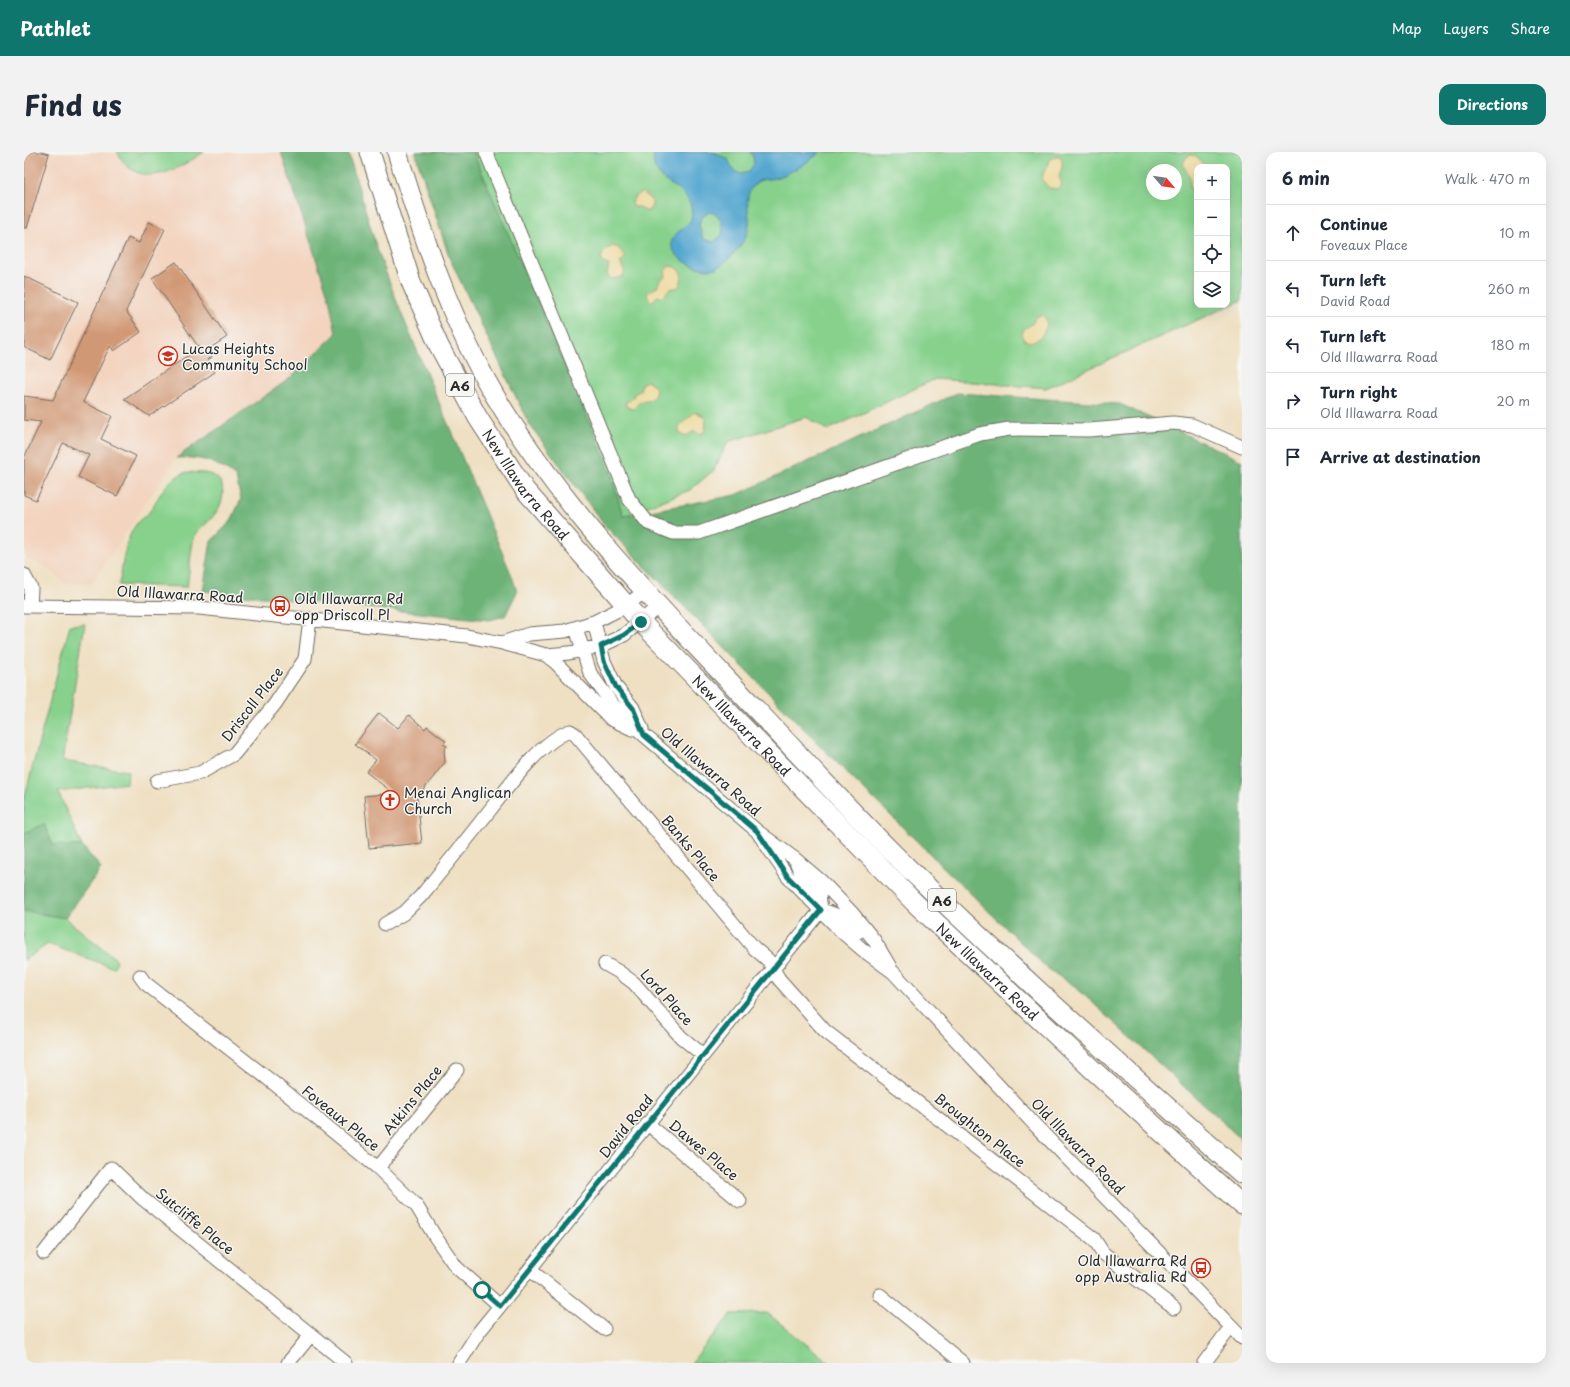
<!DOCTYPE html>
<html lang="en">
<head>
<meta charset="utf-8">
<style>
	:root { --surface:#fff; --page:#f2f2f3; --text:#1f2937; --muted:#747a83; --line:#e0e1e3; --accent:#0f766e }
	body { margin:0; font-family:"Playpen Sans",sans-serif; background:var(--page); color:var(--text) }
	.controls { position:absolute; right:12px; top:12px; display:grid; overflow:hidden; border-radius:8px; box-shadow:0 4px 16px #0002 }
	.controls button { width:36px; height:36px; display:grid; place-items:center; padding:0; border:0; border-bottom:1px solid var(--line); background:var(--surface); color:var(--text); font:20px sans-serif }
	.compass { position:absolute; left:1122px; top:12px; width:36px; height:36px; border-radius:50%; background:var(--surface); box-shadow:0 4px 16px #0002; rotate:119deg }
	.stop { position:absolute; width:12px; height:12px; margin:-9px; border:3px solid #0f766e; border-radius:50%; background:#fff }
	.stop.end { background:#0f766e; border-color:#fff; box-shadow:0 1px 4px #0008 }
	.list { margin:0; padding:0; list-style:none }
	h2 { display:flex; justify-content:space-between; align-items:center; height:52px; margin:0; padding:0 16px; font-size:17px }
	h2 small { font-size:13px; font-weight:400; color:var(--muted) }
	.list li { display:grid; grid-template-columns:26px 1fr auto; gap:12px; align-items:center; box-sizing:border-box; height:56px; padding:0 16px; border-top:1px solid var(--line) }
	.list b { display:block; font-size:15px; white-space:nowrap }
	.list p { margin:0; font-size:13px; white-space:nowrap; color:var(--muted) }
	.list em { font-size:13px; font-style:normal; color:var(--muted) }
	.icon { flex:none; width:22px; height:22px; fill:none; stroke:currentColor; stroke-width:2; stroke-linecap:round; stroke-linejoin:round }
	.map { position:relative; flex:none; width:1218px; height:1211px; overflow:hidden; border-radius:12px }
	header { display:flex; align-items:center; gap:24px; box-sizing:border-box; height:56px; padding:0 20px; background:var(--accent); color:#fff }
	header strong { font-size:19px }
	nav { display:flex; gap:22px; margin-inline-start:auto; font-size:14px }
	.intro { display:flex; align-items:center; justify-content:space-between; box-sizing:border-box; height:96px; padding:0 24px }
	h1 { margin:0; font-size:28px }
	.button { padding:10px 18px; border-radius:12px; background:var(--accent); color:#fff; font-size:14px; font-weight:700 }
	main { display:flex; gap:24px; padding:0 24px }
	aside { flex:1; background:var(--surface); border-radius:12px; box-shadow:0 4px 16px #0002 }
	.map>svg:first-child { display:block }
	.built { fill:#f3d4bf }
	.green { fill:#87d18d; stroke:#597e5c; fill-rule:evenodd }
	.forest { fill:#6db378; stroke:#4c6f52 }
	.sand { fill:#eeda9e; stroke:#8c8264 }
	.water { fill:#55a7d0; stroke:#40697e; fill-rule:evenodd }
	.building { fill:#d19874 }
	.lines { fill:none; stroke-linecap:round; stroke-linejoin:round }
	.minor-casing { stroke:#706a60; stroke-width:15 }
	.highway-casing { stroke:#706a60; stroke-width:21 }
	.minor { stroke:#fff; stroke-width:13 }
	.highway { stroke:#fff; stroke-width:19 }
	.route { stroke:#0f766e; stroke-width:5 }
	.labels { text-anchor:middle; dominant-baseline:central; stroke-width:3; stroke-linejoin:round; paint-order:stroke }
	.shield { fill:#f6f6f2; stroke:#686867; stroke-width:1 }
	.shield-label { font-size:13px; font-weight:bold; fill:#2b2b2b }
	.poi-label { font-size:14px; fill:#2b2b2b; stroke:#f6f6f2; text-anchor:start }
	.street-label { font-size:14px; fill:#2b2b2b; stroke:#f6f6f2 }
</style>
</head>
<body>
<header>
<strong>Pathlet</strong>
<nav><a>Map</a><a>Layers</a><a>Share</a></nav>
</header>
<div class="intro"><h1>Find us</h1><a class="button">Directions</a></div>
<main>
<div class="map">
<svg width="1218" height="1211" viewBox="0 0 1218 1211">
	<rect width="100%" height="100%" fill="#f6f6f2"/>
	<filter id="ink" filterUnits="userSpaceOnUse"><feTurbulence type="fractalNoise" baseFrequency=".025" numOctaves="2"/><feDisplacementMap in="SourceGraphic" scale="8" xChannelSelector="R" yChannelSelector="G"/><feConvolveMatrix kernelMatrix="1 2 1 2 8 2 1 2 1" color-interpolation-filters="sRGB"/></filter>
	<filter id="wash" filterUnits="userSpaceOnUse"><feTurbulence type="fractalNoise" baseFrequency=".012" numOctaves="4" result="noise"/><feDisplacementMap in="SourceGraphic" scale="16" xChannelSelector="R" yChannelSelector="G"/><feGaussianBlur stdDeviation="0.9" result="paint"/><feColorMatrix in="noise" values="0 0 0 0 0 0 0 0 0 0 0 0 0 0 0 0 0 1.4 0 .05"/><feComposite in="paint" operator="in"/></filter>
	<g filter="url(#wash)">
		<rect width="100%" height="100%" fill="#efe0c3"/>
		<path class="built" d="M0,0H257L305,146L312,182L265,227L152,306L67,432H42L19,413L0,405Z"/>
		<path class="green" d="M93,0H180C160,13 130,33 107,17C101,14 97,5 93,0Z
			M391,0H1218V148L1022,236L911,227L804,278L782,265L704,290L690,318L666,338L599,364L505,272L426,107ZM1173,15H1203V153H1173ZM1128,18H1152V42H1128Z
			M163,320C175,321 194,319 198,334C202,351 191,363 180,374C177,376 173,379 171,383C166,399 166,418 163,435L95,433C99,413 100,388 113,371C116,366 123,365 126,359C137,342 143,326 163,320Z
			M61,472L38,609L104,619L103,631L34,640L58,694L77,716L41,766L93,808L90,816L24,792L0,808V647L46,473Z
			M743,1161L806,1211H667L707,1162Z"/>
		<path class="forest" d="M257,0H324L353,97L376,158L488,424L493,440L481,464L465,468L179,439L187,389L207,369L217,347L212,325C191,309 179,305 152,306L265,227L312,182L305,146Z
			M391,0H449L586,318L599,364L712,343L933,241L1096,252L1218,309V988L1056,839L1023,816L824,622L581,374L505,272L426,107Z
			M20,672L29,693L58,694L77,716L41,766L0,759V681Z"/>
		<path class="sand" d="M1166,3L1172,4L1178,10L1180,15H1173V38L1166,37V25L1159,13L1161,7Z
			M1031,4H1036C1040,9 1038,18 1035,24L1038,33L1033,37L1025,36L1018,28C1018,20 1024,16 1026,8Z
			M618,40L628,49V54L624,59H621L616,55H610L608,52L610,45Z
			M589,94C594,95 600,100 601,107L596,111L601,120L598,125L588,127L583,123L585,113L579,111L577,106L580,99Z
			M645,114L652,115C660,122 658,127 655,135L645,137L640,144H633L629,149L625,148L623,141L633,135L636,128L642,125L641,119Z
			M1017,163L1021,165L1023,170C1022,182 1012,194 1000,188L998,182L1000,177L1008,172L1012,165Z
			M624,229L629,232L632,237L630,245L624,249H617L609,257L603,255L601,251L608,247L611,241L616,239L618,231Z
			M671,260L678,263L682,268L681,279L676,282L670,279L664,283L659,284L655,281V274Z"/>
		<path class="water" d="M630,0H689L704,7L709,18L717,22L725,20L730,12L729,4L726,0H796C787,9 764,23 751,26C743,28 735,26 729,34C721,43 724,55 725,66C728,84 708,107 694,115C680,123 643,106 648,88C651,80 662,76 667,68C674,30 623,37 630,0ZM685,60C697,62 700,71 698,83L690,90L679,87L675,73L677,66Z"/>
		<g id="blocks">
			<path class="building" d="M0,0H17L25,2L3,76H0Z
				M125,70L141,77L102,159L117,180L90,199L86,194L59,250L88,264L77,287L112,304L93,344L54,325L65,303L39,291L12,348L0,343V306L17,270L0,268V244L29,248L104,86L115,91Z
				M152,110L203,185L183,198L188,205L183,208L191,220L125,264L100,247L175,196L128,126Z
				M0,124L54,150L26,208L0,195Z
				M355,561L374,576L385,563L401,577L403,574L422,589L419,592L423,594L420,598L421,610L393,646L398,691L345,696L340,644L369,641L342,620L352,608L331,592Z"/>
		</g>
	</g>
	<g filter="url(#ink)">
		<use href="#blocks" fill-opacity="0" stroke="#706a60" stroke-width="1"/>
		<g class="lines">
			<defs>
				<path id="minor" d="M462,0L605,347L624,371L649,381H675L956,282L985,277L1065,278L1149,271L1168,273L1218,295
					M0,423L7,436L6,454
					M0,454L175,456L443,484L478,491L522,503L545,501L577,494L600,483L635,454
					M570,470L580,509L592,535L609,556L618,577
					M552,476L566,521L588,552L620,583L733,679L771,707L798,730L828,761L850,788L866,815
					M478,491L505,482L541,479L570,470L602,454L621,439
					M522,503L531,510L587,567L608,577
					M133,629L176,621L210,602L251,552L281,507L286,467
					M733,679L764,725L817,779L839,798L869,820L1010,972L1218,1186
					M797,758C815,763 822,766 834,780
					M361,772L380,761L397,744C419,717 441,690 462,663C482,638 516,589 546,579L551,582L730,796L744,808L755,827L801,879L1070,1087L1079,1101L1150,1156
					M581,812L595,820L610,831L657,885L679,903
					M116,824L121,831L247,929L354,1016L392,1053L410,1083L432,1115L476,1154
					M624,972L716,1049
					M354,1016L433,918
					M20,1101L87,1016L119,1047L322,1211
					M506,1118L580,1177
					M856,1143L939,1211
					M264,1211L286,1184
					M435,1211L454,1181L797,758L795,742L778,724L771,707
					M1180,1211L1207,1175"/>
				<g id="highway">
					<path id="s1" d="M346,0L387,130L415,194L454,266L501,338L617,470L891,751L1069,918L1218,1053"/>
					<path d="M373,0C399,84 426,168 471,244C540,359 634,454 725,550C778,605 829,663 884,716C992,821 1106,921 1218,1022"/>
				</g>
			</defs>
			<use href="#minor" class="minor-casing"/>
			<use href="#highway" class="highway-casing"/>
			<use href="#minor" class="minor"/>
			<use href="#highway" class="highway"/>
		</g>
	</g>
	<g class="lines" filter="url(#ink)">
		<path class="route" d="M458,1138L476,1154L797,758L764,725L733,679L620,583L609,556L592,535L580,509L577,494L600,483L617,470"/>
	</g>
	<defs>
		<symbol id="school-ring" viewBox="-11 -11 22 22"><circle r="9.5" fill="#f6f6f2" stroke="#c8321e" stroke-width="1.5"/><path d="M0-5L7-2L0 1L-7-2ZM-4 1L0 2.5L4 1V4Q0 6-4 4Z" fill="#c8321e"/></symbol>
		<symbol id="bus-ring" viewBox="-11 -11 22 22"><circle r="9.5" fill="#f6f6f2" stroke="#c8321e" stroke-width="1.5"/><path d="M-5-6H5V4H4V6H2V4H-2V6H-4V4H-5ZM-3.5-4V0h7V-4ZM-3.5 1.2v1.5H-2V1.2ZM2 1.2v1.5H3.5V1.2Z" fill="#c8321e"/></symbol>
		<symbol id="church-ring" viewBox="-11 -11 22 22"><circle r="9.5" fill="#f6f6f2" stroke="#c8321e" stroke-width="1.5"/><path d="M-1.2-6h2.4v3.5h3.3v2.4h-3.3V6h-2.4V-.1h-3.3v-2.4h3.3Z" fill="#c8321e"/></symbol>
	</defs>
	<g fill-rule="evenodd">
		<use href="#school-ring" x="133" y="193" width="22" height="22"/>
		<use href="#bus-ring" x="245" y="443" width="22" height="22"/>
		<use href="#church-ring" x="355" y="637" width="22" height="22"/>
		<use href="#bus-ring" x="1166" y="1105" width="22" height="22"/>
	</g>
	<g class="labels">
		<g class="shield">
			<rect x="422" y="222" width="28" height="22" rx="3"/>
			<rect x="904" y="737" width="28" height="22" rx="3"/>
		</g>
		<g class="shield-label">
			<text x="436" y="233">A6</text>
			<text x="918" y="748">A6</text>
		</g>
		<g class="poi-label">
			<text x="158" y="196">Lucas Heights<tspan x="158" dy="16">Community School</tspan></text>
			<text x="270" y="446">Old Illawarra Rd<tspan x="270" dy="16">opp Driscoll Pl</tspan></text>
			<text x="380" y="640">Menai Anglican<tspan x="380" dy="16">Church</tspan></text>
			<text x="1163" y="1108" text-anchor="end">Old Illawarra Rd<tspan x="1163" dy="16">opp Australia Rd</tspan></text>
		</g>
		<g class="street-label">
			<text stroke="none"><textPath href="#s1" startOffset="370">New Illawarra Road</textPath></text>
			<text transform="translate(156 442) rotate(3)">Old Illawarra Road</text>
			<text transform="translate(228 552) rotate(-52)">Driscoll Place</text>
			<text stroke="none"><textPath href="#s1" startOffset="694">New Illawarra Road</textPath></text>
			<text transform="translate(687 619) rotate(41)">Old Illawarra Road</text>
			<text transform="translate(667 696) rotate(50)">Banks Place</text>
			<text stroke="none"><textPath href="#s1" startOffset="1042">New Illawarra Road</textPath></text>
			<text transform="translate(643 845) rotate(48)">Lord Place</text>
			<text transform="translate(388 948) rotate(-51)">Atkins Place</text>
			<text transform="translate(317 966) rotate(39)">Foveaux Place</text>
			<text transform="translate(602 974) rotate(-51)">David Road</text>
			<text transform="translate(956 978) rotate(38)">Broughton Place</text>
			<text transform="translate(1054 994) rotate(46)">Old Illawarra Road</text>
			<text transform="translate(680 998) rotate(40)">Dawes Place</text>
			<text transform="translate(171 1069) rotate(39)">Sutcliffe Place</text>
		</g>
	</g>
</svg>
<div class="controls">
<button>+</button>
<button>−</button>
<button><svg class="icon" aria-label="locate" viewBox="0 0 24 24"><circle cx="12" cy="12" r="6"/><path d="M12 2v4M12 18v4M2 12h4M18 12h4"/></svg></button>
<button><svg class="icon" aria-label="layers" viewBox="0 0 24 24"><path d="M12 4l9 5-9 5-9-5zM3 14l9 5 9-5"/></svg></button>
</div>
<svg class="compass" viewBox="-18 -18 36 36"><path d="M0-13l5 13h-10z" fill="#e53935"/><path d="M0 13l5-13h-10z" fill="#747a83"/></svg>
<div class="stop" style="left:458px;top:1138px"></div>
<div class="stop end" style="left:617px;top:470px"></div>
</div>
<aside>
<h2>6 min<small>Walk · 470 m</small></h2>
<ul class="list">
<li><svg class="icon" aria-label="ahead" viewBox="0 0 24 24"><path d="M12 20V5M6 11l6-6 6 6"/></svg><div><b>Continue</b><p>Foveaux Place</p></div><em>10 m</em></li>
<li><svg class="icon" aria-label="left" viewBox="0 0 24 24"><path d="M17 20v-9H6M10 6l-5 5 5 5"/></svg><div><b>Turn left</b><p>David Road</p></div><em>260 m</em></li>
<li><svg class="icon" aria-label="left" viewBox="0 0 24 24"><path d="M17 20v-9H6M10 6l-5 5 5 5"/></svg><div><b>Turn left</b><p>Old Illawarra Road</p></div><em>180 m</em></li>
<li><svg class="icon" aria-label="right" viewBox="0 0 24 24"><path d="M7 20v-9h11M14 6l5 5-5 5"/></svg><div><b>Turn right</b><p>Old Illawarra Road</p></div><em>20 m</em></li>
<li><svg class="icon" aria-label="arrive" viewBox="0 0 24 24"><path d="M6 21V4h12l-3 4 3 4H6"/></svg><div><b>Arrive at destination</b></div></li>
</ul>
</aside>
</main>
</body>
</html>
